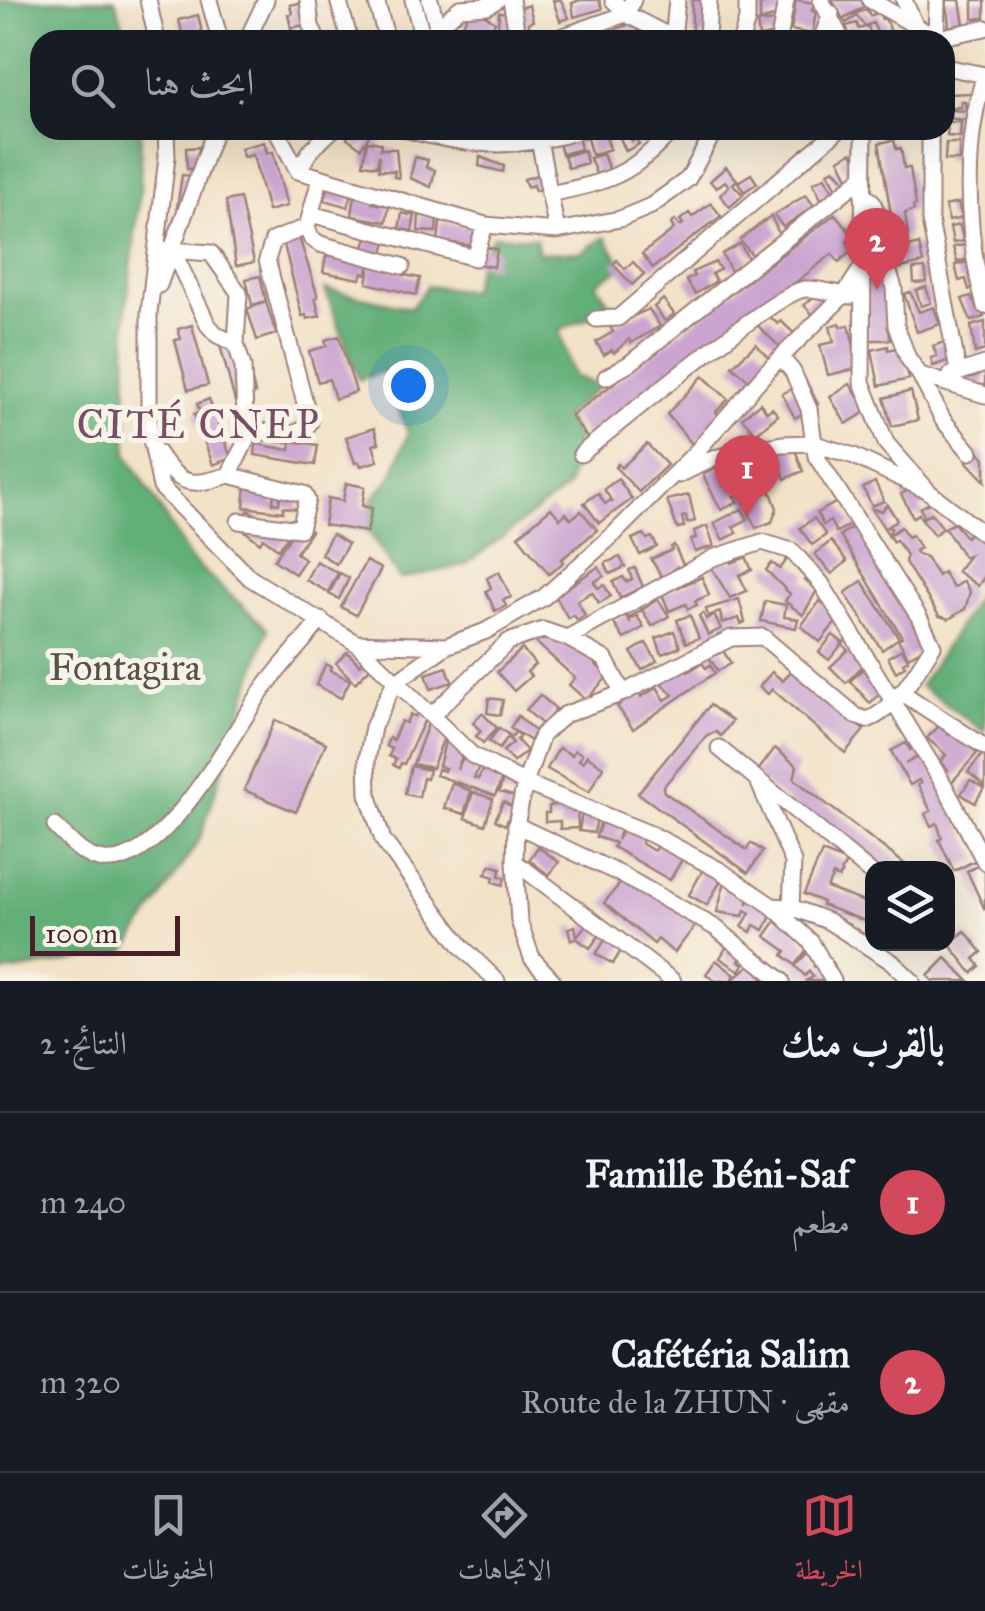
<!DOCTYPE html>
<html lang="ar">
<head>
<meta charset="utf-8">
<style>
	:root { --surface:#171b24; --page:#20242c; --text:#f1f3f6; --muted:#9ea1a6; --line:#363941; --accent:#d1495b }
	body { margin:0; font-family:"IM FELL Great Primer",Amiri,serif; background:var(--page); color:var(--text); direction:rtl }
	.controls { position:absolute; right:30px; bottom:30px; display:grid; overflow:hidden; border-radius:20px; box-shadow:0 10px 40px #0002 }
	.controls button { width:90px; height:90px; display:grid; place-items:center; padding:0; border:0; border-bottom:2px solid var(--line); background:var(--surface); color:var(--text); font:50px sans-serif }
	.scale { position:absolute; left:30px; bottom:25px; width:150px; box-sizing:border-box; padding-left:10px; border:5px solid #4a1f2b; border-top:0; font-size:28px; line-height:35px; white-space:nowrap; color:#4a1f2b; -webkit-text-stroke:8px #f7f3e8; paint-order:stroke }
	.you { position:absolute; left:408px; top:385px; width:35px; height:35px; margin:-25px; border:8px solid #fff; border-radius:50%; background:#1a73e8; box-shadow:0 0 0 15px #1a73e833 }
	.badge { display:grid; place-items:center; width:65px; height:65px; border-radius:50%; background:var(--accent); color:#fff; font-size:32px; font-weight:700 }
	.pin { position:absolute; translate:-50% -82px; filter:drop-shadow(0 2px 5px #0008) }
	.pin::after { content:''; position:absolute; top:52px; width:35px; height:30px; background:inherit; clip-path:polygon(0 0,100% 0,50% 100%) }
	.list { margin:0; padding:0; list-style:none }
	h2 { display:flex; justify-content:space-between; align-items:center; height:130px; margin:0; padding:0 40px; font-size:42px }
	h2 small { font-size:32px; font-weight:400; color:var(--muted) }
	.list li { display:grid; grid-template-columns:65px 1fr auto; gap:30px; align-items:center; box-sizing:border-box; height:180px; padding:0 40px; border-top:2px solid var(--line) }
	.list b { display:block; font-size:38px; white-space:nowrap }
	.list p { margin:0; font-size:32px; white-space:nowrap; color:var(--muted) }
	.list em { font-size:32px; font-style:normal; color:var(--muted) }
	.icon { flex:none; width:55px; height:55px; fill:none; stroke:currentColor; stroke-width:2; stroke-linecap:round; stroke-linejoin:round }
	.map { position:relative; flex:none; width:985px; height:981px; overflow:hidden; direction:ltr }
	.search { position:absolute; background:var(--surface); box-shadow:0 10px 40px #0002; left:30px; right:30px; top:30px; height:110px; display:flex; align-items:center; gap:25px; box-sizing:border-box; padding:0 35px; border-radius:30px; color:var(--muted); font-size:38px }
	.sheet { height:490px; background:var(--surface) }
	nav { display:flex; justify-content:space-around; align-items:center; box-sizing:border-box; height:140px; border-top:2px solid var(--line); background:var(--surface); font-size:28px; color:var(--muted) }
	nav a { display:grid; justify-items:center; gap:5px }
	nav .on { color:var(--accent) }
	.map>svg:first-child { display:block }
	.forest { fill:#62af78; stroke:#566752; stroke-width:2.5 }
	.building { fill:#cba5d0 }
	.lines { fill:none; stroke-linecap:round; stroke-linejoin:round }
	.minor-casing { stroke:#9e807a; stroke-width:19 }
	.minor { stroke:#fff; stroke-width:15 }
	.labels { text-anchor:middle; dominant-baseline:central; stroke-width:10; stroke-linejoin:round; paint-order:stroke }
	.park-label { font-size:38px; fill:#585348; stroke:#f7f3e8 }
	.neighbourhood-label { font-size:40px; letter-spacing:2.5px; fill:#774e65; stroke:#f7f3e8 }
</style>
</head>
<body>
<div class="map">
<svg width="985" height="981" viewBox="0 0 985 981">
	<rect width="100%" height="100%" fill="#f7f3e8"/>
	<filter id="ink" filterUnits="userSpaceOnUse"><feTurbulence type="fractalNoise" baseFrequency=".01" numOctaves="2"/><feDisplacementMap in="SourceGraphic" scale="20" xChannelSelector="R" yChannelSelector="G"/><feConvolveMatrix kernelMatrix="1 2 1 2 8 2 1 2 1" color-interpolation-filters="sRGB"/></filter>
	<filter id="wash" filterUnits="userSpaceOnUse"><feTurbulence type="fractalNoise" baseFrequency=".0048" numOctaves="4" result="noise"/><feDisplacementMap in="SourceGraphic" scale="40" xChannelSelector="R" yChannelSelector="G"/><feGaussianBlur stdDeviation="2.25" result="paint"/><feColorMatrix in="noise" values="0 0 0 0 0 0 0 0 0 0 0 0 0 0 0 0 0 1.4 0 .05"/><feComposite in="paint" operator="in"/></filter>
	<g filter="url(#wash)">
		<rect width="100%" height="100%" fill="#f2e2c8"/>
		<path class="forest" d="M0,0H115L128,40H40V130H141L140,192L126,311L127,454L191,560L268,629L200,839L125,952L1,973Z
			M493,236L536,238L538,253L582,252L605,237L623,267L596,283L612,308L559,330L573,376L600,386L565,416L577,439L568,487L465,565L400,579L367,529L372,499L392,477L408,433L384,371L359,380L325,289L411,308L427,286L471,291L477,268Z
			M985,585V732L920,686Z"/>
		<g id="blocks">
			<path class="building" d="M553,0H561L569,18L560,21Z
				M580,0H599L602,9L574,17L572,3Z
				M692,0H714L710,37L692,35Z
				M777,0L781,15L760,21V5Z
				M796,0L814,3L812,11L816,12L812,34L791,30Z
				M832,0H862L865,6L843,19Z
				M946,0H960L964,25L949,27Z
				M973,0H985V18L973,19Z
				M303,2L308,24L291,28L288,14L292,13L290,5Z
				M529,5L533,21L528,23L531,32L521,34L515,9Z
				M472,6L495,22L487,37L463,24Z
				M867,9L870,16L879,12L882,19L885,18L891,32L879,37L873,23L865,26L857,16L846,23L843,19Z
				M499,12L510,13L508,38L497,37Z
				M198,15L202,32L183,36L179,20Z
				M775,21L778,40H772L771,35L759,37L757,23Z
				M635,22L642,40H584L583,37L594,32L597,37Z
				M857,23L859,29L868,26L872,39L851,40L846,26Z
				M971,93L972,108H966L965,101H961V107L950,108L949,94Z
				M947,110L967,111L966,120L946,118Z
				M948,122H961L960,137L947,136Z
				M352,130H363L370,134L361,148L347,138Z
				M604,130L610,149L592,155L585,132Z
				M627,130L632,141L636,139L639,144L626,151L618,134Z
				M578,135L581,149L562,154L558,140Z
				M894,140L896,149L901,148L904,168H910L916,205L913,206L914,210L905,213L908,235L895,237L879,143Z
				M367,141L381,143L380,149H396L399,178L394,177L395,171L379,170V155L377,166L363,164Z
				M264,142L267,153L273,152L287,206L268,211L253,155L243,157L241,148Z
				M946,143H959V160H945Z
				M202,147V168L187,169L186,148Z
				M584,150L587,163L568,168L564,156Z
				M852,152L861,170L848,177L839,159Z
				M603,154L609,170L596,174L590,158Z
				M415,157L428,160L426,167L435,170L431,187L410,178Z
				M480,157L504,166L503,172L479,166Z
				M726,167L737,180L733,184L743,195L730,207L720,195L729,186L725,181L716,188L710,181Z
				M834,169L847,182L837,188L828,172Z
				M550,171L549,187L535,191L533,185L527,187L524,179Z
				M751,174L757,183L744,192L738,182Z
				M182,175L192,176L187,209L177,208Z
				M825,177L834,193L821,199L813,183Z
				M329,185L352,192L348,207L325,200Z
				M355,194L373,197L372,203L389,206L386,222L352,216Z
				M806,195L814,206L783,227L774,215Z
				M240,198L254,262L236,266L226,201Z
				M711,203L721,216L653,268L642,254L674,229L671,224L675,220L680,226L683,224L680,220L689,213L692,217Z
				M958,203L962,218L949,221L945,206Z
				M402,213L415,216L412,231L399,229Z
				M835,214L853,236L847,242L853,249L839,262L832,254L591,443L571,416Z
				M419,215L437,216L436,232L418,231Z
				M771,216L779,234L752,255L740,240Z
				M440,222L477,227L475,246L497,249L494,267L472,263L475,246L438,241Z
				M960,225L963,241L953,243L950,227Z
				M368,234L387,239L381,259L362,254Z
				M299,237L318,297L315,298L320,316L307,319L306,315L302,316L283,241Z
				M901,243L902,249L919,244L923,263L896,269L895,264L900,263L896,244Z
				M740,244L749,260L731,271L722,254Z
				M965,245L969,259L957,262L953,247Z
				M334,255L369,261L367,274L362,273L360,279L323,272L326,256Z
				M617,260L625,269L633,262L644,274L632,285L613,264Z
				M715,262L720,269L712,274L716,281L695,294L686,280L694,276L692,272Z
				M968,262L979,287L969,290L966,279L959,281L955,265Z
				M370,265L404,271V275L420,278L416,295L367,283Z
				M925,268L927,282L914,283L913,269Z
				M888,275L890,340H869L867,276Z
				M260,276L266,301L252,305L246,279Z
				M926,287L931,303L921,306L916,290Z
				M819,292L828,301L813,315L804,305Z
				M910,292L919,312L934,307L940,324L917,332L904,294Z
				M971,296L973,301L979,299L984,317L971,321L962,299Z
				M663,299L674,314L665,321L654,307Z
				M266,302L276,334L257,340L247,309Z
				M649,309L660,326L631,343L629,339L614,353L612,350L604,355L596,342L613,332L610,326Z
				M768,315L778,324L781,321L797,336L783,350L758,326Z
				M985,322V350L975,353L971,326Z
				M840,323L841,327L849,325L859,368L828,375L820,345L834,342L830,326Z
				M192,325L208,385L188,390L175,340L181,339L178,329Z
				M240,335L255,393L250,394L252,401L236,405L219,341Z
				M339,336L356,392L335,399L329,379L318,382L309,351L327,346L325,340Z
				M950,340L956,358L933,366L931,358L937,356L933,346Z
				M756,344L773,362L751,382L732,366Z
				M888,346V350L902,347L909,379L879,386L872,350Z
				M985,370V385L962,384L964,371Z
				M703,376L728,399L716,412L720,416L693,445L667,414Z
				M806,381L818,404L795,418L782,394Z
				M850,384L867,411L846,424L830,397Z
				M911,391L918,420L892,426L884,398Z
				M209,399L231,458L213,465L194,414L200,412L197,404Z
				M760,403L767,412L772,408L778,415L756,434L742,418Z
				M374,428L379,443L373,445L378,461L361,466L359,462L355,463L346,437Z
				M291,441L318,445L315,465L255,455L256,444L290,450Z
				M792,442L803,471L785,479L781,468L776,466L774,474L776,479L769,477L767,482L777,508L772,522L756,528L728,467L754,456L761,461L764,454Z
				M647,444L667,465L639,492L615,467L618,464L621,468Z
				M978,451L985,458V481L967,462Z
				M724,464L739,494L734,496L738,502L721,510L703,475Z
				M618,479L632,499L599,523L584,503L598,493L605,504L611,500L613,503L604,489Z
				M875,482L884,501L872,506L863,488Z
				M346,483L365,487L362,506L372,508L367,532L324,525L328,498L343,501Z
				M246,484L274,488L273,503L279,504L281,492L300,494L298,509L283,507V512L244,507Z
				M917,486L923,497L931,492L935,500L920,508L924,516L921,518L919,514L913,517L901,494Z
				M689,495L695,521L687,523L686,516L682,517L684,527L677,528L667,500Z
				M839,501L852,524L836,532L830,521L823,525L817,513Z
				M887,504L897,520L887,527L891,528L889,535L901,527L908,537L912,535L920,548L915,551L917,554L926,557L938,576L943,572L953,588L963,581L970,592L965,609L949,619L939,616L905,562L907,555L896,540L893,542L872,509L882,511Z
				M551,508L560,519L566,513L571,519L581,511L597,530L562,559L564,562L549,574L518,536Z
				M742,509L748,519L733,527L737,533L723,540L714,523Z
				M249,510L270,527L291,532L278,549L263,538L260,543L237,525Z
				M931,513L943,528L934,535L922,519Z
				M814,518L826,535L812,545L800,528Z
				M300,523L311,531L296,553L305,559L295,574L274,560Z
				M954,523L966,537L971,531L985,536V576L978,586L957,571L969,555L964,557L945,528Z
				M858,524L930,645L908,657L898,639L902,637L840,535Z
				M707,526L714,546L695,552L691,540L696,538L694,531Z
				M332,534L348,544L336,564L321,554Z
				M644,534L647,539L652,537L657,547L640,555L632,539Z
				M831,541L847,561L832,574L815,554Z
				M674,545L684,567L678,570L677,567L663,579L651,559L672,550L671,547Z
				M620,557L625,567L610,574L605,563Z
				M746,557L752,570L739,575L747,591L730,598L711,567L729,558L732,563Z
				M788,558L808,575L804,580L817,590L803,615L785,601L790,594L766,570L772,563L780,569Z
				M316,561L338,573L328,592L306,580Z
				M366,561L381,569L356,615L341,607Z
				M598,567L604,576L594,582L598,588L604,585L611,596L599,603L592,592L577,601L585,615L577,620L574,615L568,618L555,596Z
				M635,568L643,587L620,598L613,582L623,577L626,582L632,579L629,570Z
				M499,572L511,597L503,600L506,606L495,611L486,591L491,588L487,578Z
				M340,573L349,578L339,599L329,594Z
				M702,577L709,595L695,601L697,605L688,609L686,604L669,611L662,594Z
				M862,581L899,638L882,650L845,593Z
				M658,599L669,616L652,626L642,610L628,618L626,613L640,607L642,610Z
				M739,599L745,622L741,624L739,618L722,623L720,612L708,616L706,609Z
				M765,601L786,605L784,617L798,619L796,628L761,621Z
				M820,601L840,617L820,642L801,626Z
				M703,613L706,619L714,615L721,629L708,635L699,616Z
				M625,615L631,623L629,620L637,616L644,627L624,639L613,622Z
				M690,615L699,638L686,643L677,620Z
				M538,628L593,658L591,660L608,676L586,700L569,685L575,678L530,637Z
				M674,631L680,647L662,654L656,638Z
				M833,635L843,643L829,660L819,652Z
				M850,637L867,662L846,683L830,667L848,650L842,644Z
				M646,643L657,661L642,670L631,652Z
				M721,648L731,663L718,671L708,656Z
				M522,649L535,664L527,672L531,676L514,691L497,672Z
				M902,649L908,660L903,663L905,666L896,672L888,657Z
				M347,652L360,665L366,659L373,665L355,683L336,663Z
				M702,663L706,668L710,665L715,673L633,729L617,706L638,692L641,697L657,687L665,700L673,695L660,681L684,666L688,672Z
				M326,664L332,667L330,670L350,680L341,698L316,685Z
				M447,667L452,682L431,689L426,674Z
				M863,669L883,691L870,703L850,681Z
				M792,670L864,730L845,753L772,689L768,694L759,687L772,672L783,681Z
				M540,695L556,709L543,725L526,710Z
				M489,698L503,700L500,715L487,713Z
				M710,705L732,721L721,736L716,732L707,735L663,787L664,792L747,850L751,843L763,851L748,873L638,793Z
				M417,711L427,715L404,764L401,763L399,768L393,765L396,759L389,756L392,749L386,746L389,738L393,740L401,721L406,723L410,714L415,717Z
				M482,713L497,728L483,743L476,736L481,731L473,723Z
				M518,716L539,735L534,743L517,732L520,736L517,740L527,751L513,762L503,751L513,743L509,739L516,732L510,728Z
				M275,720L326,743L296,812L244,790Z
				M428,724H435L445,735L432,768L413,764Z
				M939,726L949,735L952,731L977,753L952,782L944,774L948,770L940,762L946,755L927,738Z
				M499,728L509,735L499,749L489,741Z
				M447,734L468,740L457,770L466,751L483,758L474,778L478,779L484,767L503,776L495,796L436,775L438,769L444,771L445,768L439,766Z
				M906,743L910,750L918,745L922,753L905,764L924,754L979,859L954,871L939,840L942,838L937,823L931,826L925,814L931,811L918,785L921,783L919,780L910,785L891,751Z
				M559,748L572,755L575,750L582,754L579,760L583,762L587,755L603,767L589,792L547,769Z
				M775,748L797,766L794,779L910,868H874L754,776Z
				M985,751V786L968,772Z
				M411,766L429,770L427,779L423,778L419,797L405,794Z
				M503,779L523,785L519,798L499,792Z
				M970,780L984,788L975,803L961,794Z
				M452,783L471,791L464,814L444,808Z
				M473,792L493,799L485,825L465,818Z
				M503,802L514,807L505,825L495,820Z
				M577,802L578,828L560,829V821L545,822V813H549V806Z
				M583,806L598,813L594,833L579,831Z
				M604,813L624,818L617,840L627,822L647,833L641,843L654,851L662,838L684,856L670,880L613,847L615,843L596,837Z
				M538,847L559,862L549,875L529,860Z
				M822,852L846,862L839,878L833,875L827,888L872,905V924L822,905L823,902L804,894Z
				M985,863V910L967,871Z
				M706,864L724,875L707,905L689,895Z
				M491,865L501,868L499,876L505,877L503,885L493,882L494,877L485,874Z
				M630,871L699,921L674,953L658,939L654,944L604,903Z
				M725,881L753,885L747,905L756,888L775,908L764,930L754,925L751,932L742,927L750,913L745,910L743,916L717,912Z
				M783,911L808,948L795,965L783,955L786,951L765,936Z
				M590,920L603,930L590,948L576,938L571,940L568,928L575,926L577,936Z
				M965,931L982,952L974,959L980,966L972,973L949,944Z
				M609,934L625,944L613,964L596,954Z
				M728,944L744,954L739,961L744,964L740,971L720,958Z
				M811,949L821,958L813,967L825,960L836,981H805L813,977L809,971L805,976L795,966Z
				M946,958L969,981H933L928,976Z
				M716,960L735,975L731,981H715L706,974Z
				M751,964L765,981H731Z"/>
		</g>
	</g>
	<g filter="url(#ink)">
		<use href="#blocks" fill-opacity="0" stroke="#9e807a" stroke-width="2.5"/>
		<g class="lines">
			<defs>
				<path id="minor" d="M148,0L157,40
					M209,0L220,40
					M308,0L311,26L317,40
					M338,0L350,40
					M376,0L387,40
					M413,0L423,39
					M430,0L438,29L451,40
					M511,0L518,40
					M613,0L626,14L673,38
					M821,0L842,40
					M870,0L937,38L985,28
					M904,0L915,25
					M247,40L266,0
					M423,40L460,8L487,6L497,0
					M552,40L626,14L633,0
					M673,40L677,0
					M707,40L709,0
					M741,40L747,20V0
					M779,40L786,0
					M821,40L831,13
					M936,40L937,0
					M945,67L985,75
					M985,75C962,143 966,237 985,306
					M166,130L167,157L149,313V429L161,487L250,578L356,643L472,755L525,783L653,835L721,871L772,906L791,907L828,921L892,962L912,981
					M276,130L298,171L485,225L557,231L620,219L651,206L688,179L715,130
					M408,130C470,147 520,150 582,130
					M537,130L557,231
					M864,130L862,382L886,443L929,492L985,535
					M930,130V220L958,371
					M298,171L311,150L332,130
					M320,179L307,227L311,238L320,244L402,266
					M549,194C607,182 632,176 672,130
					M863,195L872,201L876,211L884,257L894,288L896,326L908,358L920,375L985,395
					M311,214L475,258L485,225
					M156,249L211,253L239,293L236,344L217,335L208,325L172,249
					M159,285L215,130
					M596,319L618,318L838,130
					M920,375L943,420L970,452
					M951,375L985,364
					M606,377L629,364L863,177
					M245,428C266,431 298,443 310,422L267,260L273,240L307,227
					M157,452C180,487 191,487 229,475L246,441L243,367L236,344
					M581,454C613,428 776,292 805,289C819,288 837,294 851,296
					M229,475L304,494L307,500L300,529L239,521
					M679,475L713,458L782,444L812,443L854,456L921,488
					M567,638L713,558L762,542L792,551L821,583L944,785L985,862
					M356,643L446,646L486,631L544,597L614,534L695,453L769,369L844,295L863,266
					M446,646L394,683L373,727L367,760L368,794L383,840L462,947L497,981
					M901,692L985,747
					M431,716L508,642L543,630L567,638L605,659L623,693
					M719,748L871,873
					M759,783L793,862L791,907
					M516,825L620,874L716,928L782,981
					M55,826C70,841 82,857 104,860C164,867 231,734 262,691C280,666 302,643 321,620
					M515,862L673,981
					M772,906L811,942L833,981
					M553,981L532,958L519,921L515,862L516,825L525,783L542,735L564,715L623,693L731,638L763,637L856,716L867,720C898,709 915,672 933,646L919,617L816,456L809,409L793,372L781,357"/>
			</defs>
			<use href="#minor" class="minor-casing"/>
			<use href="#minor" class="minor"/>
		</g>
	</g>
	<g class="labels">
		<g class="park-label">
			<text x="125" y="667">Fontagira</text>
		</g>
		<g class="neighbourhood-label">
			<text x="199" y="424">CITÉ CNEP</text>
		</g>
	</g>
</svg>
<div class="controls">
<button><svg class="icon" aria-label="layers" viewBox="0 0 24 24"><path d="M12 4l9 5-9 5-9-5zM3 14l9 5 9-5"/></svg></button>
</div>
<div class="scale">100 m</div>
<div class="you"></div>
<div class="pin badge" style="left:747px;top:517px">1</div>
<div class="pin badge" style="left:877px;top:290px">2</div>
<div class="search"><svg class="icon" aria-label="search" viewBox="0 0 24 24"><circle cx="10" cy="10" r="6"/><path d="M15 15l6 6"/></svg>ابحث هنا</div>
</div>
<section class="sheet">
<h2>بالقرب منك<small>النتائج: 2</small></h2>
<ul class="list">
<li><span class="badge">1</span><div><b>Famille Béni-Saf</b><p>مطعم</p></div><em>240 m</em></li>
<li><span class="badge">2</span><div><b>Cafétéria Salim</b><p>مقهى · Route de la ZHUN</p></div><em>320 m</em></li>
</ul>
</section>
<nav>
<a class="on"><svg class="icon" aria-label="map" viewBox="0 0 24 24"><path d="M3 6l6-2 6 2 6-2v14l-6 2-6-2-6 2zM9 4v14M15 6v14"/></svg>الخريطة</a>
<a><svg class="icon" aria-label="directions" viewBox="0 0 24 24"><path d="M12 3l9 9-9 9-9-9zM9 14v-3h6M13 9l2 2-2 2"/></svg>الاتجاهات</a>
<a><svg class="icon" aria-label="saved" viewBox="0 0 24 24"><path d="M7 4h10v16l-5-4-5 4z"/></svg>المحفوظات</a>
</nav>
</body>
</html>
